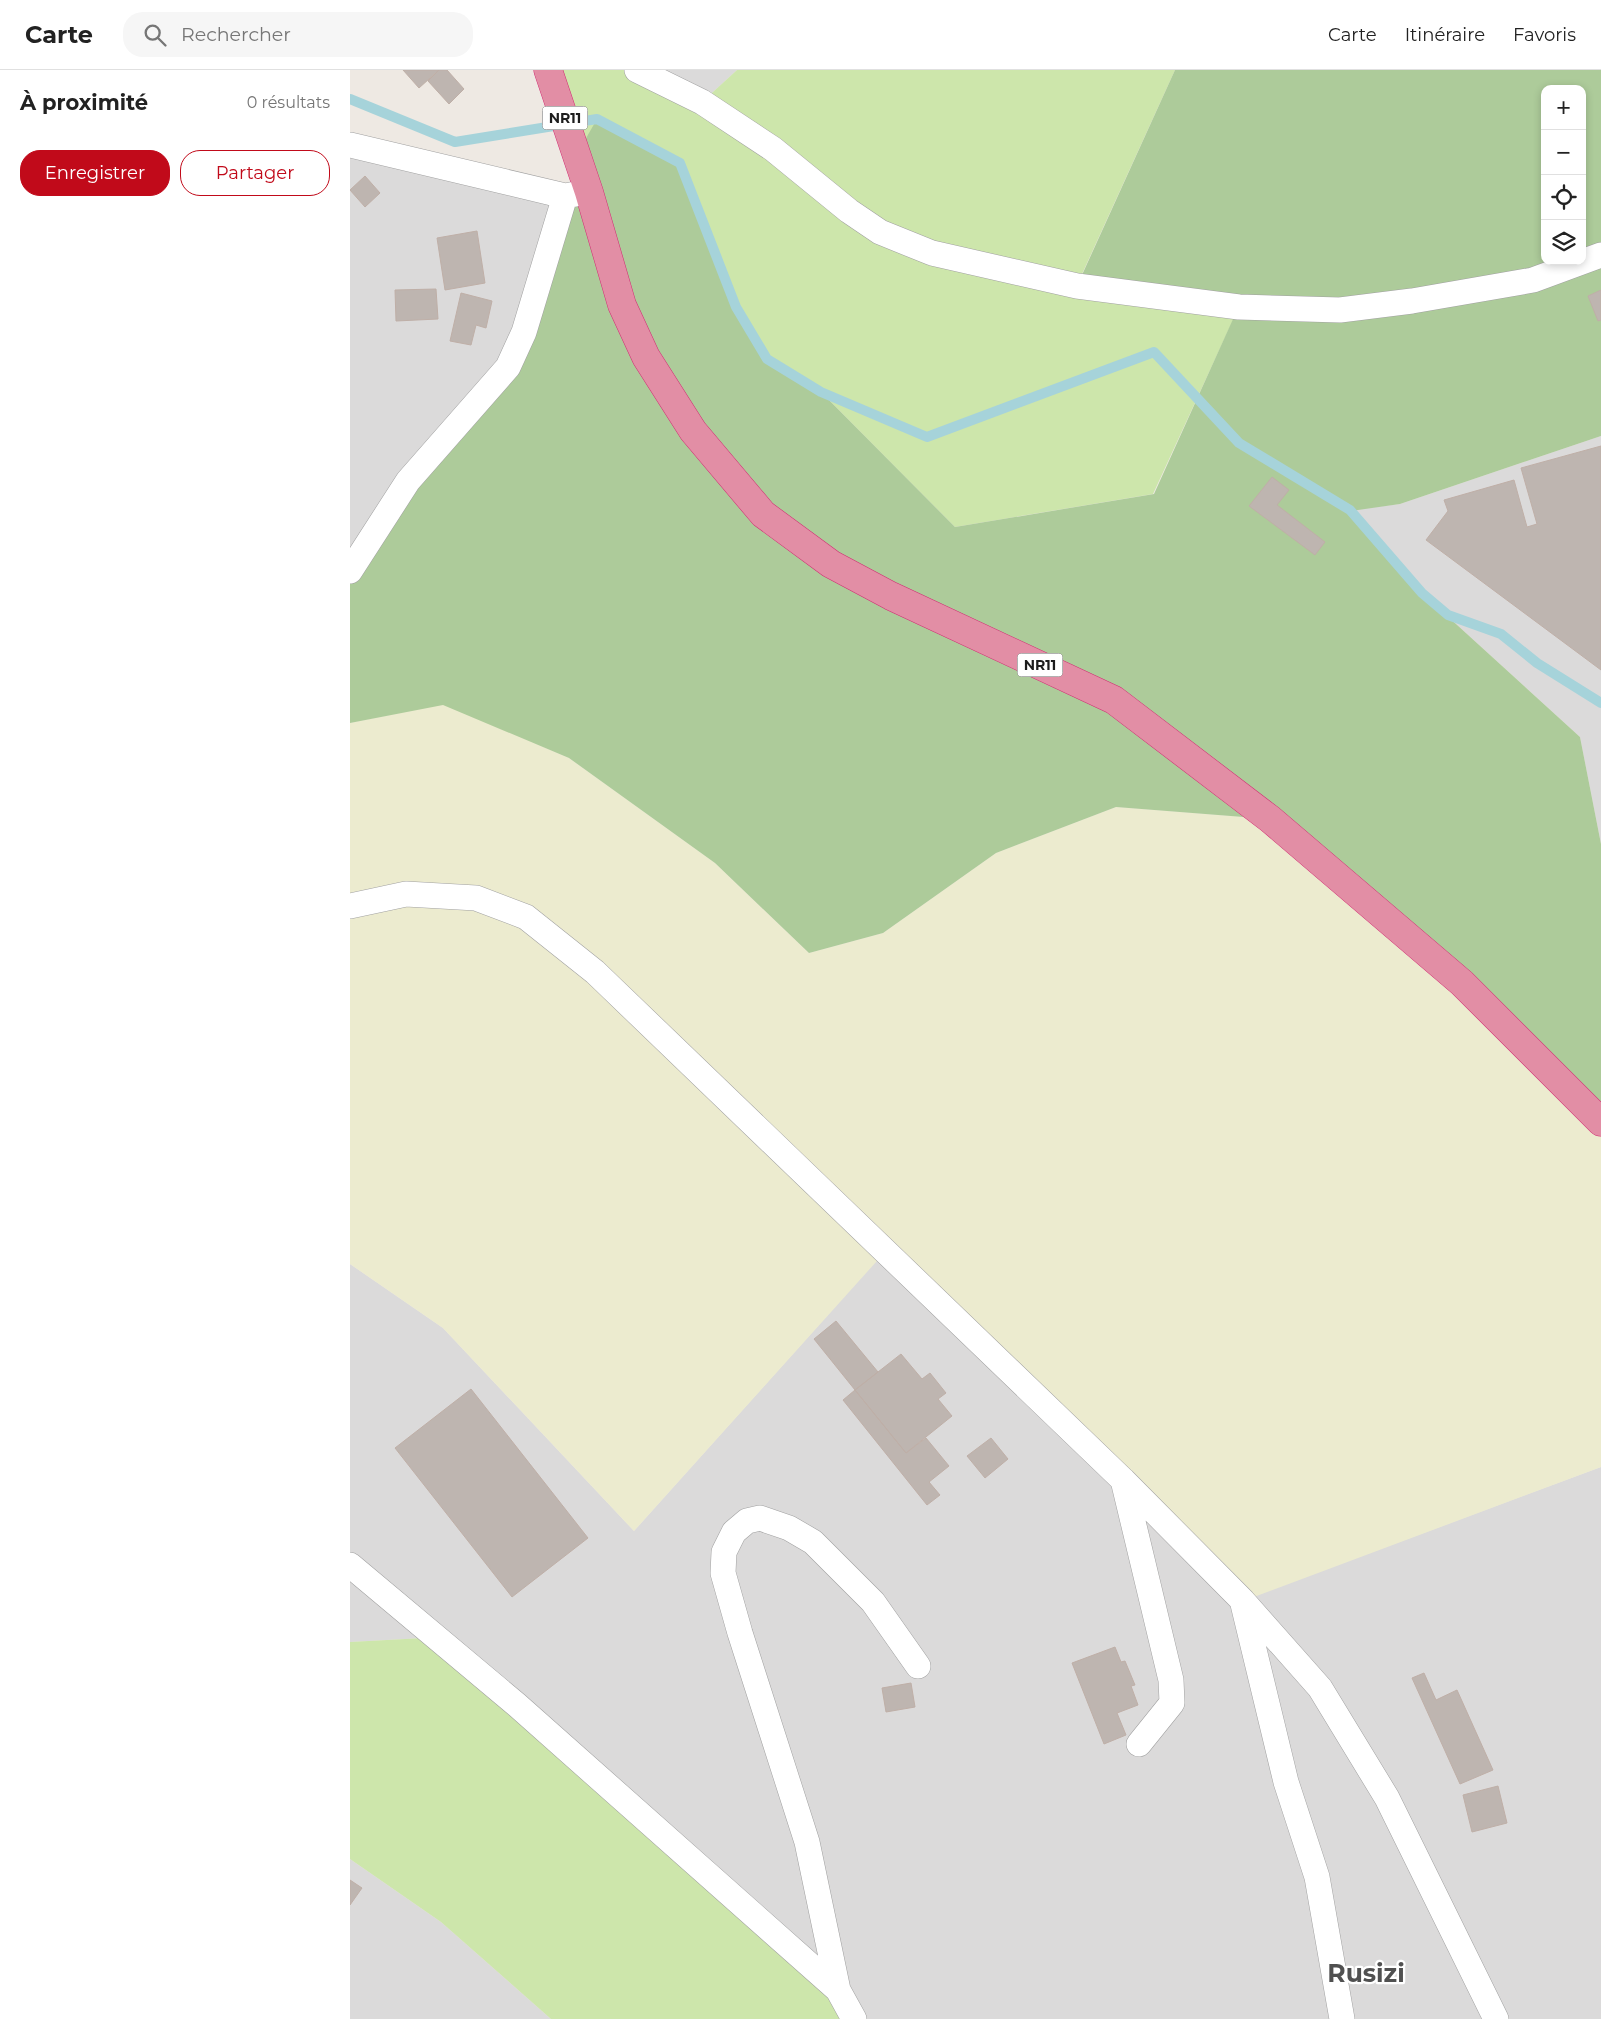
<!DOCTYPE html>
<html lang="fr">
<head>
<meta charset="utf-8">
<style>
	:root { --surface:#fff; --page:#f6f6f6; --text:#222; --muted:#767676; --line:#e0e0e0; --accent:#c10a1a }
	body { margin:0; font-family:Montserrat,sans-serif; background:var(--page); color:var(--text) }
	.controls { position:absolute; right:15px; top:15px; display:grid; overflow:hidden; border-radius:10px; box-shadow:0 2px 8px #0003 }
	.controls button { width:45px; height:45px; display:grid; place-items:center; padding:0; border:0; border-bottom:1px solid var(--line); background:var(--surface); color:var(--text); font:25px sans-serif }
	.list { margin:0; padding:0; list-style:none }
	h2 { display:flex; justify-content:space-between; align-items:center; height:65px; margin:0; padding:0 20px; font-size:21px }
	h2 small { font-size:16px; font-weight:400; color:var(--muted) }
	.actions { display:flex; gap:10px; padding:15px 20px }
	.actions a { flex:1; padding:11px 0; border:1px solid var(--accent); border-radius:20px; text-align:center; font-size:18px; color:var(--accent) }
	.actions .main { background:var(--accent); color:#fff }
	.icon { flex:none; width:28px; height:28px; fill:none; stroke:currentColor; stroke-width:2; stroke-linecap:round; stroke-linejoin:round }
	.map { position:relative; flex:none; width:1251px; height:1949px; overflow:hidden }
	header { display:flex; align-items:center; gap:30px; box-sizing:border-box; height:70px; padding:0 25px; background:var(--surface); border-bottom:1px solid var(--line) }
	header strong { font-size:24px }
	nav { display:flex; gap:28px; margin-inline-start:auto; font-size:18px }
	.search { width:350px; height:45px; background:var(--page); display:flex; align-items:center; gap:12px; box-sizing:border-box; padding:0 18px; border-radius:20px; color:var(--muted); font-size:19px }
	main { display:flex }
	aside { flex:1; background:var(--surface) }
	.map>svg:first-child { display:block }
	.residential { fill:#dbdada }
	.farmland { fill:#ecebcf }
	.grass { fill:#cde6ab }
	.forest { fill:#adcb9a; fill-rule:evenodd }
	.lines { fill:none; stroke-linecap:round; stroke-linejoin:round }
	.stream { stroke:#a6d3da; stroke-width:10 }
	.building { fill:#beb5b0; stroke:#bfafa7 }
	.street-casing { stroke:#a1a1a1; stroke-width:26 }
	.highway-casing { stroke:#d02c73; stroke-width:29 }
	.street { stroke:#fff; stroke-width:25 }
	.highway { stroke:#e28ea5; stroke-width:28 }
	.labels { text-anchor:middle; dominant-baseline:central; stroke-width:4.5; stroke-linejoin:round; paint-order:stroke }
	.shield { fill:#fff; stroke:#616161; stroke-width:1 }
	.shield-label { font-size:14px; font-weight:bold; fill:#1d1d1d }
	.town-label { font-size:25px; font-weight:bold; fill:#505050; stroke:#fff }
</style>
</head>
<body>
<header>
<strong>Carte</strong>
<div class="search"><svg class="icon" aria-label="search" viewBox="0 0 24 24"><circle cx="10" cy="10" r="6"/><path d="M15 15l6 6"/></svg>Rechercher</div>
<nav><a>Carte</a><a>Itinéraire</a><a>Favoris</a></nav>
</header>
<main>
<aside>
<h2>À proximité<small>0 résultats</small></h2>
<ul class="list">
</ul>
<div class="actions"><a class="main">Enregistrer</a><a>Partager</a></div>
</aside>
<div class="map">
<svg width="1251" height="1949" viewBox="0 0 1251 1949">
	<rect width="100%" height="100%" fill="#eee9e3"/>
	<path class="residential" d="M287,0H387L352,32Z
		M0,75L215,126L174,262L0,501Z
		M1251,366V774L1230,667L1072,523L1000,440L1050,434Z
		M535,1181L893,1530L1251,1397V1949H509L92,1567L0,1572V1194L93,1258L284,1461Z
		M0,1789L91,1852L201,1949H0Z"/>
	<path class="farmland" d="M93,634L219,688L365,793L459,883L533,863L646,783L766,737L920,749L1251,1052V1397L893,1531L535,1182L284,1461L93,1258L0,1194V653Z"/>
	<path class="grass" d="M198,0H287L352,32L387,0H825L727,215L889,237L803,424L605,457L471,322L417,289L386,237L330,93L227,84Z
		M92,1567L509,1949H201L91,1852L0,1789V1572Z"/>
	<path class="forest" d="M825,0H1251V366L1050,434L1001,441L1072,523L1230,667L1251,774V1052L919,749L766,737L646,783L533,863L459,883L365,793L219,688L93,635L0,653V501L143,317L215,126L239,122L227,84L247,49L330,93L386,237L417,288L471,322L605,457L804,424L888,238L727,216ZM1195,19H1232V191H1195Z"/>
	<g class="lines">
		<path class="stream" d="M0,29L105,72L247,49L330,93L386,237L417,289L471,322L577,367L804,282L889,373L1000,440L1072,523L1098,545L1151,564L1187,593L1251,633"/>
	</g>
	<path class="building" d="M53,0H89L69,18Z
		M89,0H97L114,19L99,34L78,11Z
		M15,106L30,123L15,137L0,120Z
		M127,161L135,213L95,220L87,168Z
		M86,219L88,249L46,251L45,220Z
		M1251,220V250L1248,251L1238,226Z
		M111,223L142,231L136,258L126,255L121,275L100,271Z
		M1251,376V600L1076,470L1098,441L1094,430L1164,410L1177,457L1187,454L1171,398Z
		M922,407L939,420L927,435L975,472L965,485L899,436Z
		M486,1251L528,1302L505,1320L464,1269Z
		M551,1284L572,1309L580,1303L596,1323L588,1329L602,1346L556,1383L505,1320Z
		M121,1319L238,1468L162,1527L45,1378Z
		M505,1320L556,1383L576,1368L599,1396L579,1412L590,1425L577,1435L493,1330Z
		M641,1368L658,1389L635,1408L617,1386Z
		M765,1577L771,1592L775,1591L785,1615L781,1616L788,1635L767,1643L776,1665L754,1674L722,1593Z
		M1074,1603L1086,1630L1107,1620L1143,1700L1110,1714L1062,1608Z
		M561,1613L565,1637L536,1642L532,1618Z
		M1148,1716L1157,1753L1122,1762L1113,1725Z
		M0,1810L12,1818L0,1835Z"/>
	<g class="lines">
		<defs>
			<path id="street" d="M287,0L352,32L423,79L499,141L530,162L582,183L727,216L889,237L990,240L1062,231L1183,210L1251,185
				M0,75L215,126L231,123
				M0,501L58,411L158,297L174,262L215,126
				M0,836L56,824L126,828L176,847L245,902L773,1410L893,1531L970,1618L1037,1728L1146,1949
				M773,1410L821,1610L822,1633L789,1674
				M0,1495L167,1635L488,1920L504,1949
				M893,1534L936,1712L967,1807L992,1949
				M488,1920L457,1772L390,1563L373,1503L374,1482L384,1462L397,1451L410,1448L439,1458L463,1472L523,1532L568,1596"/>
			<path id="highway" d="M198,0L239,122L272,235L296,287L343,361L413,444L481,494L541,526L764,630L920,749L1112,913L1251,1052"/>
		</defs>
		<use href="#street" class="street-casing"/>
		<use href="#highway" class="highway-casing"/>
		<use href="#street" class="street"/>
		<use href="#highway" class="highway"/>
	</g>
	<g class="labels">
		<g class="shield">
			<rect x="192.5" y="36.5" width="45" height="23" rx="4"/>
			<rect x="667.5" y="583.5" width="45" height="23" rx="4"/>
		</g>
		<g class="shield-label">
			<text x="215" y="48">NR11</text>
			<text x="690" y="595">NR11</text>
		</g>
		<g class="town-label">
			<text x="1016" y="1903">Rusizi</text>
		</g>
	</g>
</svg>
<div class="controls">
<button>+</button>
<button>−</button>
<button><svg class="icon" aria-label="locate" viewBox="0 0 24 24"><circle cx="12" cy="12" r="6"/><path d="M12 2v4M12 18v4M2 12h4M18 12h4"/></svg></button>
<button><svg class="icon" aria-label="layers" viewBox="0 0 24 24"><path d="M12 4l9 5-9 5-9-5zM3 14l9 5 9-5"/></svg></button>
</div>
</div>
</main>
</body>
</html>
